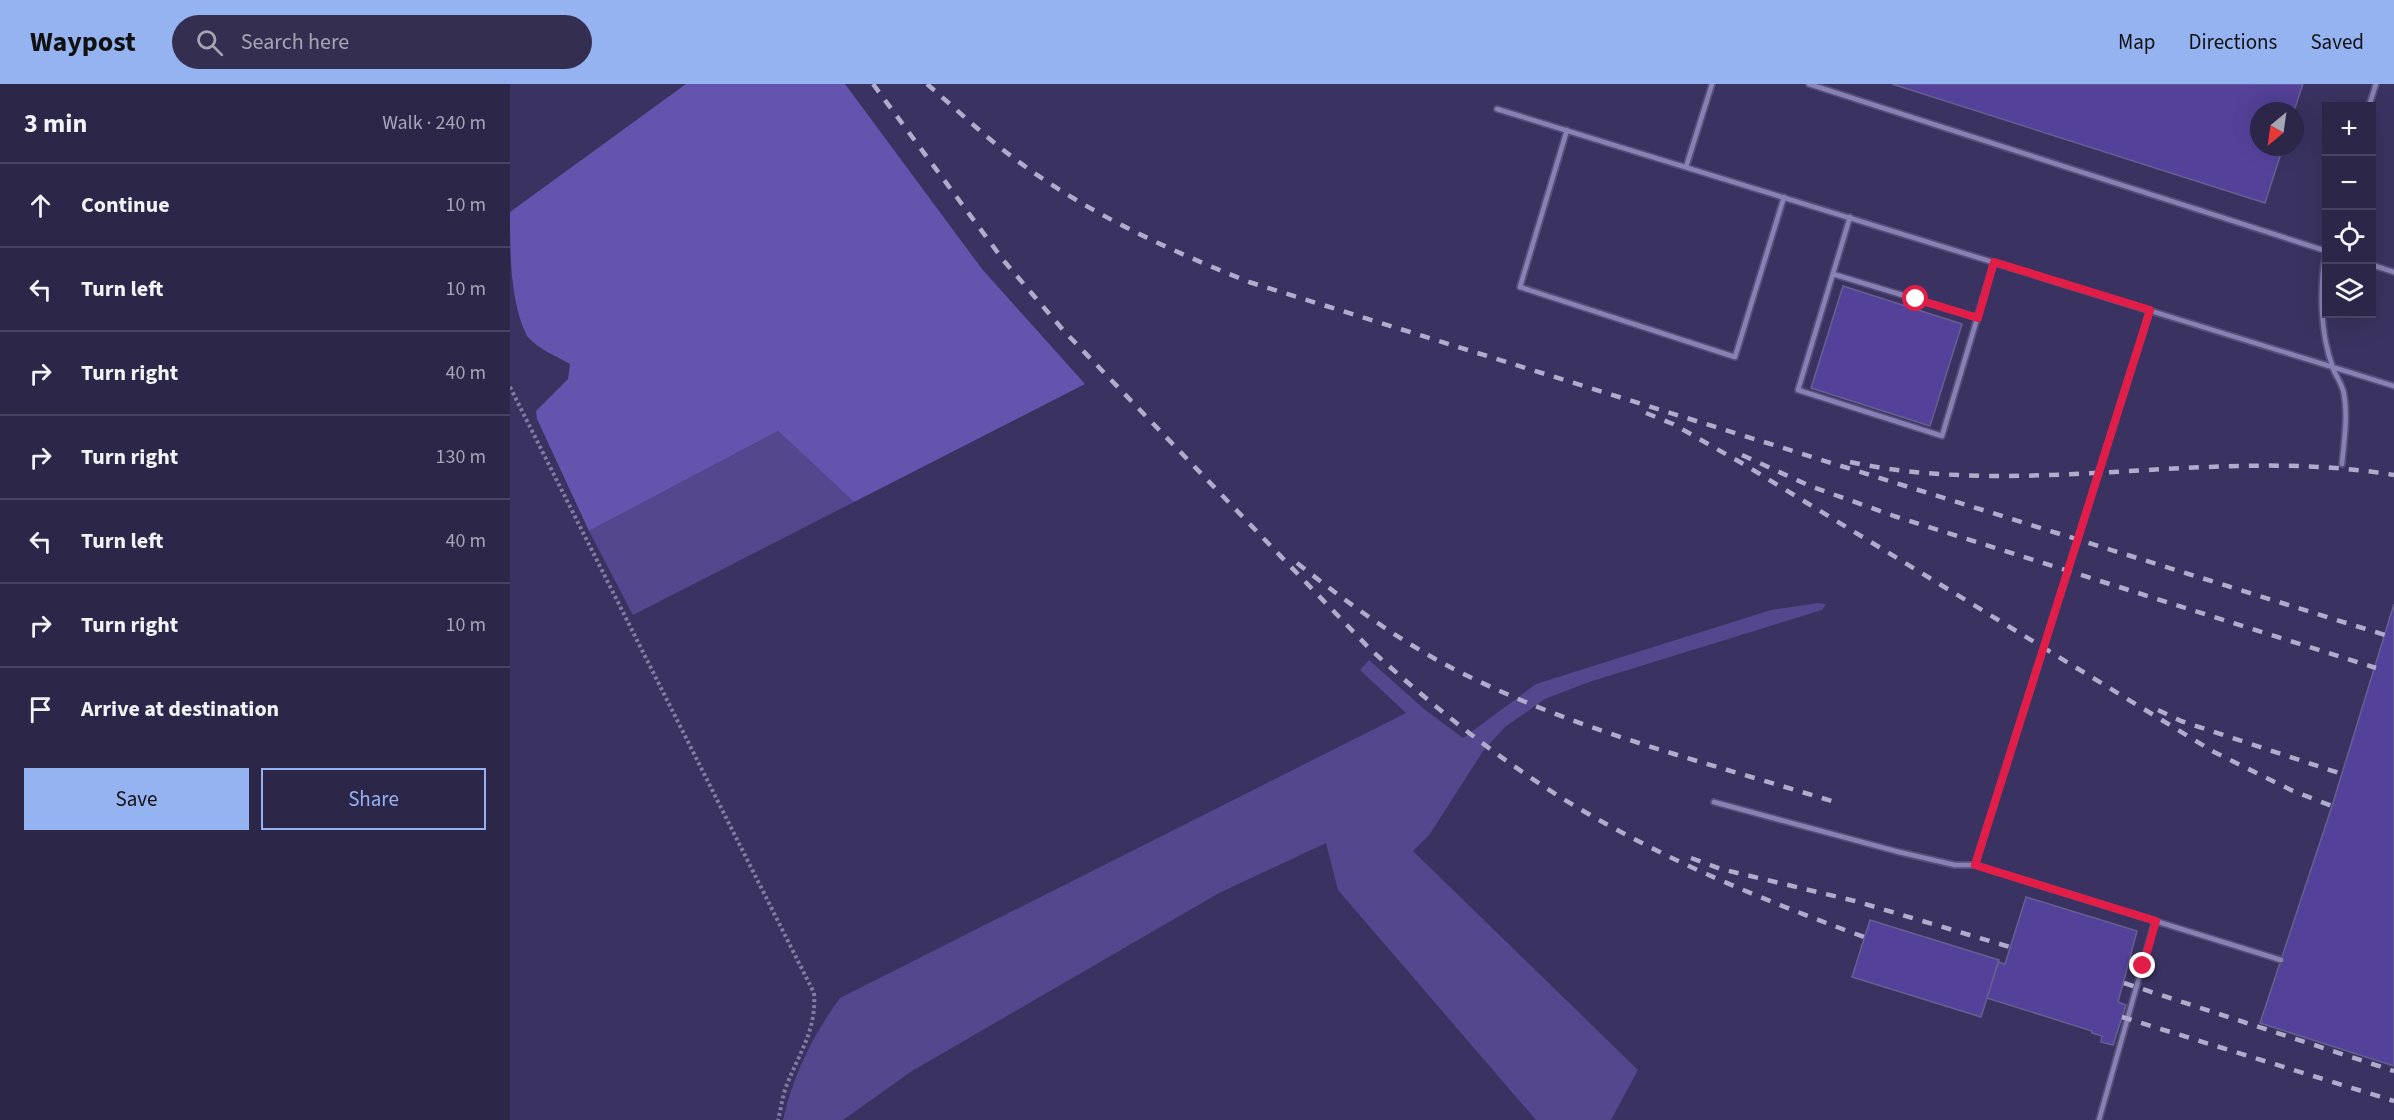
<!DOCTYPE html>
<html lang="en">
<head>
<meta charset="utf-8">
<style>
	:root { --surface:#2c2649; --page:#342e50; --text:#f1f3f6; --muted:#a6a5b4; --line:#484361; --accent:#95b2f1 }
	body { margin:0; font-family:"Source Sans 3",sans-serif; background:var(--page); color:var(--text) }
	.controls { position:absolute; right:18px; top:18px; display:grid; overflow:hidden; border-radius:0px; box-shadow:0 6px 24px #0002 }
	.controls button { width:54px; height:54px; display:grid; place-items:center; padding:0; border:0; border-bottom:2px solid var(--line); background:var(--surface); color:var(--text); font:30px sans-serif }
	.compass { position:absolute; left:1740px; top:18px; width:54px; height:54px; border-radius:50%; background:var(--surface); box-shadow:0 6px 24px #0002; rotate:209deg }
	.stop { position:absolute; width:18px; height:18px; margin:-14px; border:4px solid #e11d48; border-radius:50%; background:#fff }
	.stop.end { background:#e11d48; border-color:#fff; box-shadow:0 2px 6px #0008 }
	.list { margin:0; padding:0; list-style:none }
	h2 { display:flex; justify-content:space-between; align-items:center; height:78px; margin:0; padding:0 24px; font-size:26px }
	h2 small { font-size:20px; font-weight:400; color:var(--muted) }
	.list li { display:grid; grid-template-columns:39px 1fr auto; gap:18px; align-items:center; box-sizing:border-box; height:84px; padding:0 24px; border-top:2px solid var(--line) }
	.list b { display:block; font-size:22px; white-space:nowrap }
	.list em { font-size:20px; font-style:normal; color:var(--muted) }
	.actions { display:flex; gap:12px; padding:18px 24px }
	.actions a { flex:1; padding:14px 0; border:2px solid var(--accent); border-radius:0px; text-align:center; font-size:21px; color:var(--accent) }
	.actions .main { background:var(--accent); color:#111 }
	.icon { flex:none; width:33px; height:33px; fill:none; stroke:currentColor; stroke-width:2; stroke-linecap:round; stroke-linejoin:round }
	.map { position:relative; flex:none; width:1884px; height:1036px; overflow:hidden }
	header { display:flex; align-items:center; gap:36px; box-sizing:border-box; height:84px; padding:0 30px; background:var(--accent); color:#111 }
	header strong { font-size:28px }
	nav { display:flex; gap:33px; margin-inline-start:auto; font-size:21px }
	.search { width:420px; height:54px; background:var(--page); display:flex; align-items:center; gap:15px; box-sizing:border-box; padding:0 21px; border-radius:33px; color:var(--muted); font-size:22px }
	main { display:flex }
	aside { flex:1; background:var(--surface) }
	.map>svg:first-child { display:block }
	.green { fill:#54478e }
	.forest { fill:#6554ad }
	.building { fill:#544199; stroke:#666092; stroke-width:1.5 }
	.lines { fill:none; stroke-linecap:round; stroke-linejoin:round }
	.service-casing { stroke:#564f76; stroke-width:8 }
	.path { stroke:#817ca2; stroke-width:4; stroke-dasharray:3 3; stroke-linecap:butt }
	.service { stroke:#8881b6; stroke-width:4.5 }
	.rail { stroke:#afaccc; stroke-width:4.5; stroke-dasharray:10 10; stroke-linecap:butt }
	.route { stroke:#e11d48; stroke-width:8 }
</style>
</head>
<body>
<header>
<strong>Waypost</strong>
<div class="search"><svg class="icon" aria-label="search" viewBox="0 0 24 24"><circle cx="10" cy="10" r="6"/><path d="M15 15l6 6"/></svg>Search here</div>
<nav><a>Map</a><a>Directions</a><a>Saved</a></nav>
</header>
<main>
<aside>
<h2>3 min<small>Walk · 240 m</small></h2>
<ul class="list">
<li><svg class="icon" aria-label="ahead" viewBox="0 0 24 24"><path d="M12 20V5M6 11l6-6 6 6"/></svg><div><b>Continue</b></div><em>10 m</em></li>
<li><svg class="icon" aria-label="left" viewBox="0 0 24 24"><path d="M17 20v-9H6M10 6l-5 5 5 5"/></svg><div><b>Turn left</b></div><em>10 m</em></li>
<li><svg class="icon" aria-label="right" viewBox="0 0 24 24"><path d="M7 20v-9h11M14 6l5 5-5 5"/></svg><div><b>Turn right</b></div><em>40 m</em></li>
<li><svg class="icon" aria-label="right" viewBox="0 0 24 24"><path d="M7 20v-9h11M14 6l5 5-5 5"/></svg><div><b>Turn right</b></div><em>130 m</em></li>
<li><svg class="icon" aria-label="left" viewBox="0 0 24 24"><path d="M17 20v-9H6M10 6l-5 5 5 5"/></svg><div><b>Turn left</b></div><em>40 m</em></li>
<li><svg class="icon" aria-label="right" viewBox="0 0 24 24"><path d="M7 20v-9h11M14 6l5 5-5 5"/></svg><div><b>Turn right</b></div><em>10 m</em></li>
<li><svg class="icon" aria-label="arrive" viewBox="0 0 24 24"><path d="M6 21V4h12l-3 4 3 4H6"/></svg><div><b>Arrive at destination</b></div></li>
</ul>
<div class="actions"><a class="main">Save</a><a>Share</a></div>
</aside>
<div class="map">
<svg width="1884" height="1036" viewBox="0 0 1884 1036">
	<rect width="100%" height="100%" fill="#3a3361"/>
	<path class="green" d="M268,347L344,418L123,531L79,447Z
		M1308,519L1316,520L1312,526L1079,598L1035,615L995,643L973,667L920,750L903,767L1128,986L1101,1036H1026L828,806L816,759L709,809L402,987L333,1036H273C283,991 303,951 330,914L896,629L850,586L859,576L914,625L953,654L1026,600L1261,526Z"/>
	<path class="forest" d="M176,0H335L472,185L575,300L344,418L268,347L79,447L27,335L26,327L58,295L60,280C46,272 28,265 17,252C0,219 0,167 0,128Z"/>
	<path class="building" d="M1382,0H1793L1784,27H1749V63H1773L1755,119Z
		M1333,202L1452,240L1420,342L1301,304Z
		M1884,520V982L1750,939L1822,722Z
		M1516,813L1627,847L1608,918L1616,921L1603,961L1591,958L1592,952L1582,949V947L1477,914L1488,878L1495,880Z
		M1360,836L1489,876L1471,933L1342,893Z"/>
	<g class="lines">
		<defs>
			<path id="service" d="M1299,0L1816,167
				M1859,22L1866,0
				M987,25L1884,302
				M1057,46L1010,203L1225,273L1274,113
				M1176,83L1202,0
				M1340,133L1288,306L1432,352L1484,178
				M1816,168C1809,205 1810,249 1823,284C1826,293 1833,301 1834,310C1838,333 1834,357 1832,380
				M1862,181L1884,188
				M1323,190L1468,234
				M1640,226L1465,781L1771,876
				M1204,718L1389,768L1445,781H1465
				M1589,1036L1645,837"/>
		</defs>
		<use href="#service" class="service-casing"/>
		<path class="path" d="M0,303L304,909C307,946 288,971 276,1003C272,1014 271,1025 268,1036"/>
		<use href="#service" class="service"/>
		<path class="rail" d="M363,0L494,177L554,247L859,564C932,631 1013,695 1100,742C1181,787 1267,821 1354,853
			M417,0C445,24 472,50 501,72C573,127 654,164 739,198L1875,551
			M1136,329L1163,340L1235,381L1704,668L1783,707L1822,722
			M1232,371L1300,402L1384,432L1866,584
			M1340,378C1519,416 1704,361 1884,391
			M787,479C843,523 897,563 962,594C1077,650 1206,681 1328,719
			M1648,626L1671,637L1832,690
			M1181,774L1211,785L1345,817L1500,863
			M1614,899L1884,987
			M1612,933L1884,1017"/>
	</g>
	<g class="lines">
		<path class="route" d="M1406,215L1468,234L1484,178L1640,226L1465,781L1646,837L1633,882"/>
	</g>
</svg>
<div class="controls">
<button>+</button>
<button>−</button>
<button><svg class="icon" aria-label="locate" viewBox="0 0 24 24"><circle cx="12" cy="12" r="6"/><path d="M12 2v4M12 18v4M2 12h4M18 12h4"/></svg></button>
<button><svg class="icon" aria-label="layers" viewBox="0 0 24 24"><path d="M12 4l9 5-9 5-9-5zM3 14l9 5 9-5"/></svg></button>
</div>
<svg class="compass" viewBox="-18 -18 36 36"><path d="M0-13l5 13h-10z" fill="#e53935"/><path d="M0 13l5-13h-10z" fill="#a6a5b4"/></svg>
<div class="stop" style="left:1406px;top:215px"></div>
<div class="stop end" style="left:1633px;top:882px"></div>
</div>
</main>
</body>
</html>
